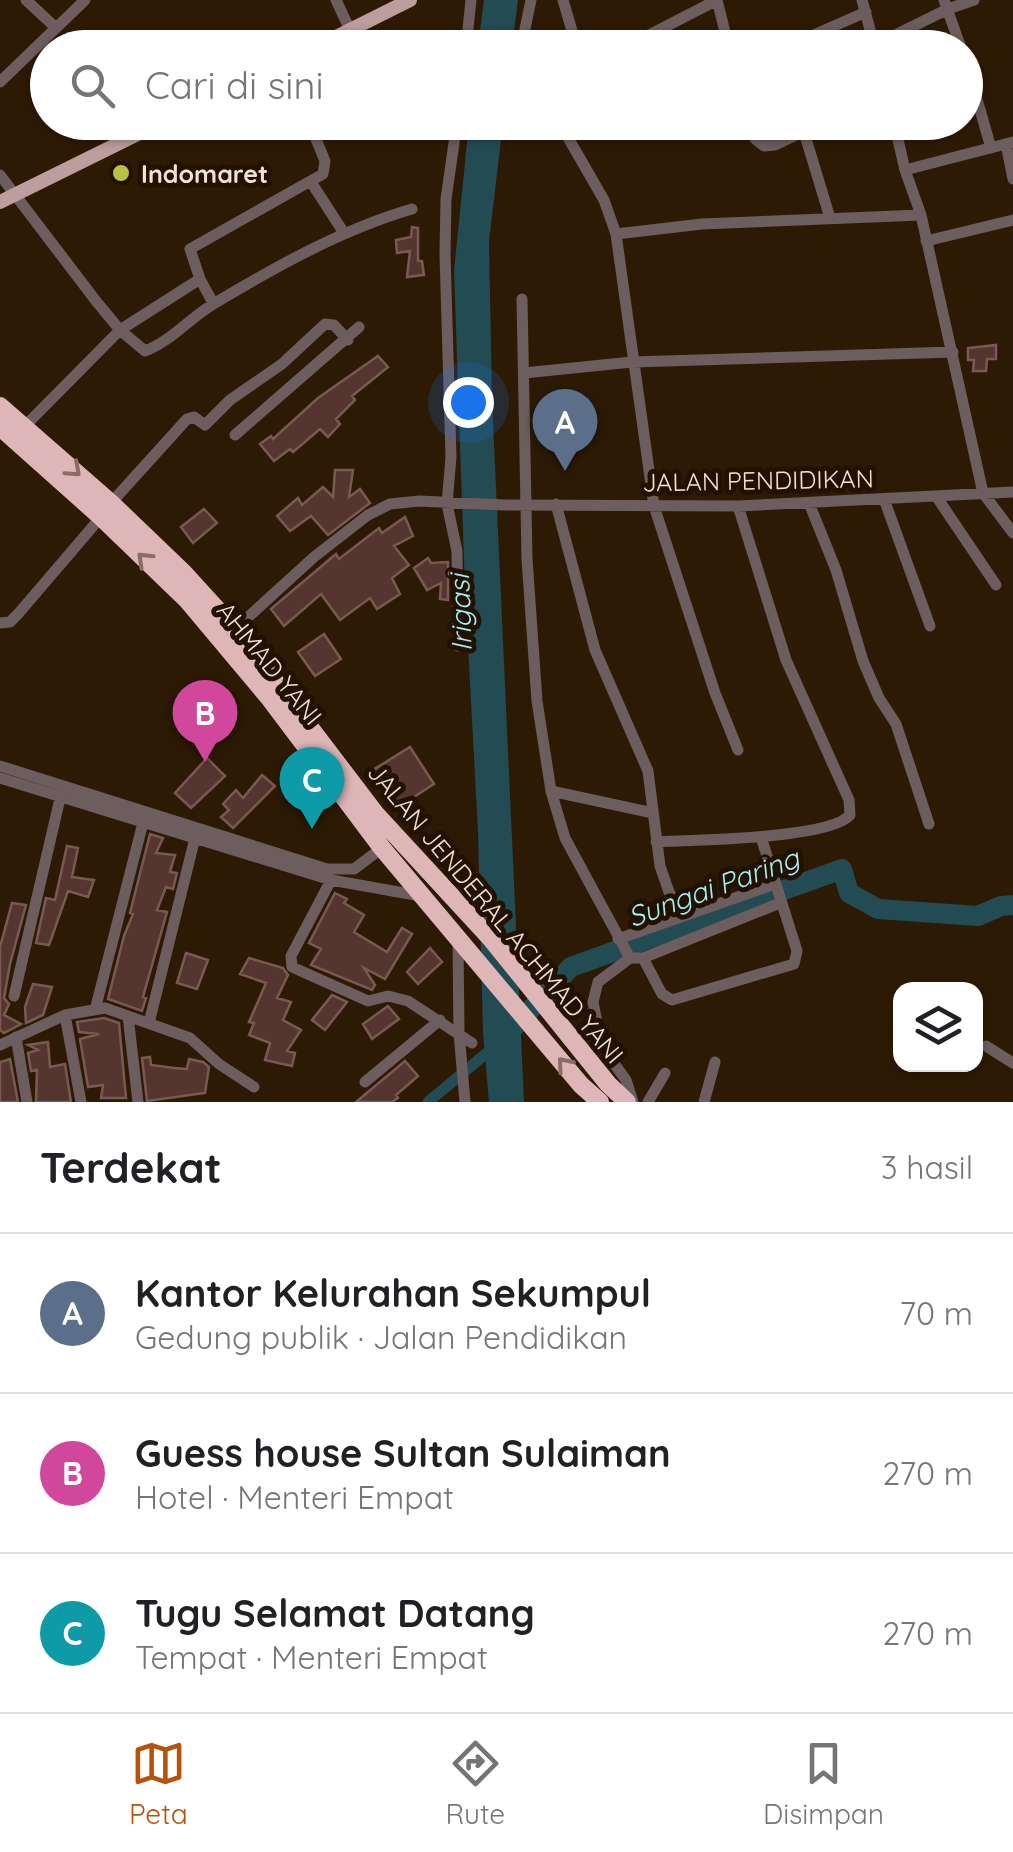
<!DOCTYPE html>
<html lang="id">
<head>
<meta charset="utf-8">
<style>
	:root { --surface:#fff; --page:#f6f6f6; --text:#202124; --muted:#757577; --line:#e0e0e0; --accent:#b45309 }
	body { margin:0; font-family:Quicksand,sans-serif; background:var(--page); color:var(--text) }
	.controls { position:absolute; right:30px; bottom:30px; display:grid; overflow:hidden; border-radius:20px; box-shadow:0 2px 8px #0004 }
	.controls button { width:90px; height:90px; display:grid; place-items:center; padding:0; border:0; border-bottom:2px solid var(--line); background:var(--surface); color:var(--text); font:50px sans-serif }
	.you { position:absolute; left:468px; top:402px; width:35px; height:35px; margin:-25px; border:8px solid #fff; border-radius:50%; background:#1a73e8; box-shadow:0 0 0 15px #1a73e833 }
	.badge { display:grid; place-items:center; width:65px; height:65px; border-radius:50%; background:var(--accent); color:#fff; font-size:32px; font-weight:700 }
	.pin { position:absolute; translate:-50% -82px; filter:drop-shadow(0 2px 5px #0008) }
	.pin::after { content:''; position:absolute; top:52px; width:35px; height:30px; background:inherit; clip-path:polygon(0 0,100% 0,50% 100%) }
	.list { margin:0; padding:0; list-style:none }
	h2 { display:flex; justify-content:space-between; align-items:center; height:130px; margin:0; padding:0 40px; font-size:42px }
	h2 small { font-size:32px; font-weight:400; color:var(--muted) }
	.list li { display:grid; grid-template-columns:65px 1fr auto; gap:30px; align-items:center; box-sizing:border-box; height:160px; padding:0 40px; border-top:2px solid var(--line) }
	.list b { display:block; font-size:38px; white-space:nowrap }
	.list p { margin:0; font-size:32px; white-space:nowrap; color:var(--muted) }
	.list em { font-size:32px; font-style:normal; color:var(--muted) }
	.icon { flex:none; width:55px; height:55px; fill:none; stroke:currentColor; stroke-width:2; stroke-linecap:round; stroke-linejoin:round }
	.map { position:relative; flex:none; width:1013px; height:1102px; overflow:hidden }
	.search { position:absolute; background:var(--surface); box-shadow:0 2px 8px #0004; left:30px; right:30px; top:30px; height:110px; display:flex; align-items:center; gap:25px; box-sizing:border-box; padding:0 35px; border-radius:55px; color:var(--muted); font-size:38px }
	.sheet { height:610px; background:var(--surface) }
	nav { display:flex; justify-content:space-around; align-items:center; box-sizing:border-box; height:140px; border-top:2px solid var(--line); background:var(--surface); font-size:28px; color:var(--muted) }
	nav a { display:grid; justify-items:center; gap:5px }
	nav .on { color:var(--accent) }
	.map>svg:first-child { display:block }
	.water { fill:#234b53 }
	.lines { fill:none; stroke-linecap:round; stroke-linejoin:round }
	.canal { stroke:#234b53; stroke-width:11 }
	.river { stroke:#234b53; stroke-width:20 }
	.building { fill:#553530; stroke:#7a5953; stroke-width:2.5 }
	.minor { stroke:#6e5d5e; stroke-width:11 }
	.major { stroke:#be9d9e; stroke-width:14 }
	.highway { stroke:#deb6b7; stroke-width:18 }
	.oneway { stroke:#8a6c65 }
	.poi-dot { fill:#b9c046; stroke:#231100; stroke-width:4 }
	.labels { text-anchor:middle; dominant-baseline:central; stroke-width:10; stroke-linejoin:round; paint-order:stroke }
	.poi-label { font-size:25px; font-weight:bold; fill:#f0e3d6; stroke:#231100; text-anchor:start }
	.street-label { font-size:25px; fill:#f0e3d6; stroke:#231100 }
	.water-label { font-size:28px; font-style:italic; fill:#a3effd; stroke:#231100 }
</style>
</head>
<body>
<div class="map">
<svg width="1013" height="1102" viewBox="0 0 1013 1102">
	<rect width="100%" height="100%" fill="#2d1a05"/>
	<path class="water" d="M484,0H518L512,47H478Z
		M469,123H503L489,241L492,400L524,1102H489L483,1033L478,832L465,589L454,271Z"/>
	<g class="lines">
		<path class="canal" d="M428,1102L494,1047"/>
		<path class="river" d="M513,1028L571,967L842,869L849,893L878,909L978,916L1001,906L1013,905"/>
	</g>
	<path class="building" d="M412,227L418,228V261H422L424,275L407,277L410,251L397,253L396,240L411,237Z
		M996,345V359H987L986,371H973L974,360H968V348Z
		M378,356L388,367L352,396L355,400L336,419L340,424L328,437L320,429L293,452L290,449L274,461L260,444L271,436L273,439L318,398Z
		M335,470H353L349,497L360,489L370,503L328,535L311,516L290,531L277,516L298,498L302,505L323,487L333,497Z
		M204,509L217,523L193,543L181,527Z
		M405,517L413,536L394,546L409,565L392,578L400,594L377,609L370,598L340,620L321,594L284,626L271,609L278,603L336,554L339,559L379,528L382,533Z
		M428,558L431,563L448,562V600L440,599L441,583L427,590L414,568Z
		M324,634L341,659L315,676L298,652Z
		M410,747L434,784L397,808L373,770Z
		M207,758L225,776L191,808L175,793Z
		M262,775L275,786L233,828L221,817L229,810L223,804L236,790L243,798Z
		M150,834L163,838L156,853L175,855L170,872L177,873L173,889L166,887L157,910L167,912L143,997L146,998L142,1011L108,999L124,936L133,914L130,913Z
		M67,846L78,848L72,877L94,880L88,897L68,891L49,945L36,943L46,898L55,900Z
		M335,893L347,899L344,903L364,915L354,932L387,952L402,928L412,934L385,979L364,968L375,985L372,990L311,965L321,949L309,943Z
		M12,903L26,905L10,964L4,998L9,1004L4,1015L21,1024L4,1033L0,1030V947Z
		M430,948L442,962L418,984L407,972Z
		M186,953L208,960L197,989L177,983Z
		M249,958L283,968L288,975L277,998L291,1002L283,1020L301,1030L287,1051L295,1053L292,1066L265,1060L270,1043L249,1035L254,1023L249,1022L266,983L240,974Z
		M33,984L52,987L43,1015L26,1023L25,1007Z
		M332,995L347,1002L325,1030L312,1020Z
		M388,1006L399,1019L372,1039L363,1024Z
		M104,1018L119,1023L126,1098H101L103,1085L88,1087L80,1039L99,1034L79,1032L77,1022Z
		M48,1042L50,1067L65,1064L71,1102H36L37,1070L31,1071L28,1053L38,1050L28,1045Z
		M150,1057L151,1065L174,1068L187,1069L189,1059L203,1062L209,1067L205,1093L147,1101L142,1058Z
		M10,1059L18,1102H0V1062Z
		M405,1061L418,1076L396,1095L398,1098L392,1102H356Z"/>
	<g class="lines">
		<path class="minor" d="M26,0L55,27
			M336,0L350,30
			M563,0L577,48
			M717,0L729,48
			M862,0L875,48
			M944,0L961,48
			M875,45L948,9L974,0
			M466,48L471,0
			M521,48L531,0
			M624,48L717,0
			M784,48L866,12
			M966,61L991,148
			M0,82L85,0
			M457,122L446,199L445,254L451,457L447,504L457,551L458,646
			M559,122L604,200L616,234L654,506L715,693L738,750
			M750,122L755,139L764,146L775,145L823,122
			M894,122L905,170L921,215L983,493L1013,533
			M804,132L830,218
			M1006,144L1013,179
			M905,170L1013,142
			M0,175L96,301L120,330L145,351C170,342 191,317 215,303C277,266 343,229 412,209
			M311,182L344,233
			M616,234L702,224L921,215
			M926,241L1013,220
			M522,299L527,559L537,701L551,791L565,838L630,958L598,982L593,1002L602,1047L626,1080L633,1102
			M213,303L200,279L190,249L323,174L325,161L309,122
			M524,373L632,362L953,352
			M25,426L120,330L200,279
			M235,435L359,327
			M936,496L996,585
			M884,499L930,626
			M111,503L187,419L194,417L205,425L230,400L282,364L325,324L334,325L348,340
			M809,503L836,570L863,661L879,698L896,724L929,824
			M556,504L595,650L648,771L660,866L669,892L682,916
			M0,623L10,622L18,614L101,517
			M235,629L314,557L368,515L390,504L419,501L504,505L738,506L1013,492
			M0,766L327,869H354L382,848
			M0,778L331,880L421,896
			M551,791L653,813
			M656,842C692,840 830,839 850,815L849,800L786,660L738,506
			M331,880L291,956L292,967L368,1001L388,996L408,1001L472,1043
			M618,939L775,884
			M458,941L459,1033L465,1102
			M630,958H643L662,994L672,1000L794,964L797,951L761,837
			M643,958L780,903
			M14,996L62,790
			M95,1010L145,815
			M65,1015L81,1102
			M128,1016L138,1102
			M149,1023L196,834
			M16,1037L27,1102
			M0,1045L65,1015L105,1008L190,1038L219,1064L254,1087
			M986,1046L1013,1063
			M365,1082L440,1020
			M648,1102L665,1073
			M704,1102L715,1062"/>
		<path class="major" d="M314,48L410,0
			M0,202L162,122"/>
		<path class="highway" d="M0,406L111,503L184,573L235,629L375,813L492,940L608,1084L627,1102
			M0,427L101,517L187,600L270,699L382,848L581,1085L600,1102"/>
	</g>
	<defs><path id="oneway-chevron" d="M-2-3.5L2.5 0L-2 3.5" fill="none" stroke-width="1.6" stroke-linecap="round" stroke-linejoin="round" transform="scale(2.5)"/></defs>
	<g class="oneway">
		<use href="#oneway-chevron" transform="translate(74 470) rotate(42)"/>
		<use href="#oneway-chevron" transform="translate(144 559) rotate(-136)"/>
		<use href="#oneway-chevron" transform="translate(564 1064) rotate(-130)"/>
	</g>
	<circle class="poi-dot" cx="121" cy="173" r="10"/>
	<g class="labels">
		<g class="poi-label">
			<text x="141" y="173">Indomaret</text>
		</g>
		<g class="street-label">
			<text transform="translate(758 480) rotate(-1)">JALAN PENDIDIKAN</text>
			<text transform="translate(270 663) rotate(51)">AHMAD YANI</text>
			<text transform="translate(496 913) rotate(50)">JALAN JENDERAL ACHMAD YANI</text>
		</g>
		<g class="water-label">
			<text transform="translate(460 613) rotate(-92)">Irigasi</text>
			<text transform="translate(713 887) rotate(-20)">Sungai Paring</text>
		</g>
	</g>
</svg>
<div class="controls">
<button><svg class="icon" aria-label="layers" viewBox="0 0 24 24"><path d="M12 4l9 5-9 5-9-5zM3 14l9 5 9-5"/></svg></button>
</div>
<div class="you"></div>
<div class="pin badge" style="left:565px;top:471px;background:#5c6f8a">A</div>
<div class="pin badge" style="left:205px;top:762px;background:#d1479c">B</div>
<div class="pin badge" style="left:312px;top:829px;background:#0f9aa8">C</div>
<div class="search"><svg class="icon" aria-label="search" viewBox="0 0 24 24"><circle cx="10" cy="10" r="6"/><path d="M15 15l6 6"/></svg>Cari di sini</div>
</div>
<section class="sheet">
<h2>Terdekat<small>3 hasil</small></h2>
<ul class="list">
<li><span class="badge" style="background:#5c6f8a">A</span><div><b>Kantor Kelurahan Sekumpul</b><p>Gedung publik · Jalan Pendidikan</p></div><em>70 m</em></li>
<li><span class="badge" style="background:#d1479c">B</span><div><b>Guess house Sultan Sulaiman</b><p>Hotel · Menteri Empat</p></div><em>270 m</em></li>
<li><span class="badge" style="background:#0f9aa8">C</span><div><b>Tugu Selamat Datang</b><p>Tempat · Menteri Empat</p></div><em>270 m</em></li>
</ul>
</section>
<nav>
<a class="on"><svg class="icon" aria-label="map" viewBox="0 0 24 24"><path d="M3 6l6-2 6 2 6-2v14l-6 2-6-2-6 2zM9 4v14M15 6v14"/></svg>Peta</a>
<a><svg class="icon" aria-label="directions" viewBox="0 0 24 24"><path d="M12 3l9 9-9 9-9-9zM9 14v-3h6M13 9l2 2-2 2"/></svg>Rute</a>
<a><svg class="icon" aria-label="saved" viewBox="0 0 24 24"><path d="M7 4h10v16l-5-4-5 4z"/></svg>Disimpan</a>
</nav>
</body>
</html>
